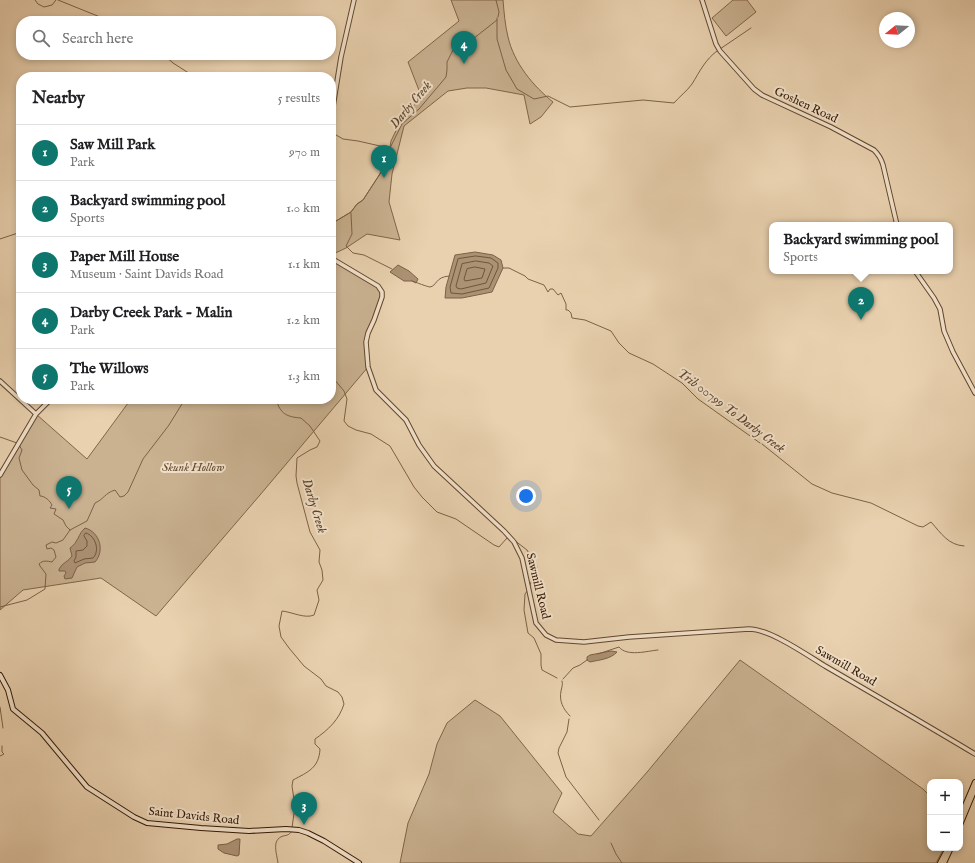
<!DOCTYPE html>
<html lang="en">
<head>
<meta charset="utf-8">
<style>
	:root { --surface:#fff; --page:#f6f6f6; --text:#202124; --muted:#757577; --line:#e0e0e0; --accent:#0f766e }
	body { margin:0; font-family:"IM FELL English",serif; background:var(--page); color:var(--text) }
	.controls { position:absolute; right:12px; bottom:12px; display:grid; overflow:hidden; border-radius:8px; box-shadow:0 2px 6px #0003 }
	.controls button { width:36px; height:36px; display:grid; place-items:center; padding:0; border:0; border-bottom:1px solid var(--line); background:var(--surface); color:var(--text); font:20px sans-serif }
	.compass { position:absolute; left:879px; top:12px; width:36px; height:36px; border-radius:50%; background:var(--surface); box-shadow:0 2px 6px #0003; rotate:252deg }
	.you { position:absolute; left:526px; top:496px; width:14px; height:14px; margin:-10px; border:3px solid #fff; border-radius:50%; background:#1a73e8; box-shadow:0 0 0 6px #1a73e833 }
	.badge { display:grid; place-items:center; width:26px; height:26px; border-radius:50%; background:var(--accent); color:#fff; font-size:13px; font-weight:700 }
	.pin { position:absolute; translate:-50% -33px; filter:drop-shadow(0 1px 2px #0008) }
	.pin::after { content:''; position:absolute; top:21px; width:14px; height:12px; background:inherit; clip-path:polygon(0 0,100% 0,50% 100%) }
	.popup { position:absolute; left:769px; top:222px; width:184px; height:52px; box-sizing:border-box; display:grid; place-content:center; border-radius:8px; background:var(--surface); filter:drop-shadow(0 1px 3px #0005); font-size:13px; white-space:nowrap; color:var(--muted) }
	.popup b { font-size:15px; color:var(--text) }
	.popup::after { content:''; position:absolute; left:50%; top:100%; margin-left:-8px; border:8px solid transparent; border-top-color:var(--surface) }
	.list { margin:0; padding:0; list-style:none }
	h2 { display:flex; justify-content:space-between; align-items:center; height:52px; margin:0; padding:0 16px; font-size:17px }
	h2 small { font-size:13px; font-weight:400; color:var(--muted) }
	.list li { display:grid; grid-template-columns:26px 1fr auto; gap:12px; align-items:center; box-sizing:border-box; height:56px; padding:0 16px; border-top:1px solid var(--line) }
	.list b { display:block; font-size:15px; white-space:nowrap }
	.list p { margin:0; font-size:13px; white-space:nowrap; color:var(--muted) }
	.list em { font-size:13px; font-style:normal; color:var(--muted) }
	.icon { flex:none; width:22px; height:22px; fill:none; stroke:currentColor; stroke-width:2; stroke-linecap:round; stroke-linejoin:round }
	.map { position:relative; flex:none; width:975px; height:863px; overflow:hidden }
	.search { position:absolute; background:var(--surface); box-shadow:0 2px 6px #0003; left:16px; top:16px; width:320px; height:44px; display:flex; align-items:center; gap:10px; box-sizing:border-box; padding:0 14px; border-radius:16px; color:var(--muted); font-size:15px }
	.panel { position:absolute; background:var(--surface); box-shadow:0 2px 6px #0003; left:16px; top:72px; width:320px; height:332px; border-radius:16px }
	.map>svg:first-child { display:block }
	.green { fill:#cab291; stroke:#806548 }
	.water { fill:#ac9274; stroke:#7c6146 }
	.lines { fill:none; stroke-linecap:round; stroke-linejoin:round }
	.shore { stroke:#70553a; stroke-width:1 }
	.stream { stroke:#7c6146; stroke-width:1 }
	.tertiary-casing { stroke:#62462c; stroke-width:5.5 }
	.secondary-casing { stroke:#351800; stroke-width:6 }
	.primary-casing { stroke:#351800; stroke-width:6 }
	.tertiary { stroke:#f1e1cb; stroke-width:3.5 }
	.secondary { stroke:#f1e1cb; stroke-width:4 }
	.primary { stroke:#e9d1af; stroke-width:4 }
	.labels { text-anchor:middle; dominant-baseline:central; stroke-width:4; stroke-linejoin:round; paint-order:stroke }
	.street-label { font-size:12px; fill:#351800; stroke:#f1e1cb }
	.park-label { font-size:12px; font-style:italic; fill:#62462c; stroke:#f1e1cb }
	.water-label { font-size:13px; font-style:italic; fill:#5f4329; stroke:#f1e1cb }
</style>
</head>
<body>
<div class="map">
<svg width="975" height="863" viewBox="0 0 975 863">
	<rect width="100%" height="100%" fill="#e9d1af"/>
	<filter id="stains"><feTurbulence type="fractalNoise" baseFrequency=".005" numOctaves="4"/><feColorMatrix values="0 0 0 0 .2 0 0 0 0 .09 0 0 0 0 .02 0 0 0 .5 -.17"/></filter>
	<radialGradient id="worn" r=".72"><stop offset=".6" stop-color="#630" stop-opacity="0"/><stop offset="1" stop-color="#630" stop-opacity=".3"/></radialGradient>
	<path class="green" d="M451,0H503C504,12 505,25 508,37C514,63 533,86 553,102L541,117L530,124L524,95L486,88H467L448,91L404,126L392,174L389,202L400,240L367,234L346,248L331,255V224L351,212L357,204L363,200L387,163L391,141L402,118L412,107L422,98L408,62L459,21Z
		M733,0H747L756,12L726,36L712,18Z
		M331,258L378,286L382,297L366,342L368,367L260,495L156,616L101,578L23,590L0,610V475L36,414L87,459L131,399H331Z
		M740,660L923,789L930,796V848H944L936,863H400L408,823L429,774L437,744L447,723L475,700L500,716L562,793L553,812L578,834L591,836L648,771Z"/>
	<path class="water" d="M475,252L493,255L501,260L503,268L492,292L462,298H445L446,287L455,255Z
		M398,265L409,271L418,279L416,283L412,281H404L390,272Z
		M85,528C100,532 105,551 95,562L85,563L77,567L72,578L65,579L64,576L66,573L65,571H59V569C62,563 68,562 72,556L70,548C78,543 78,534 85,528Z
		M611,651L617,652C611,659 599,660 590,662L587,660V657L590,655Z
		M237,839H240L239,855L237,856L224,853L218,849V845L227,844Z"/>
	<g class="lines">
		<path class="shore" d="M476,256L491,258L498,263V268L489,288L462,294L451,293L450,287L458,259Z
			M476,261L489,263L493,266L486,283L461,289L457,288L456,286L462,264Z
			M475,267L485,269L482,278L465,281L464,279L467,269Z
			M86,533C96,536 100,551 93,558L84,559L75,563L74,561L76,557V551L83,550L87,546V541L84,536Z"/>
		<path class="stream" d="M35,0L38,4L44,7L52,5L56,0
			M58,0L110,21
			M496,0L499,12L498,17
			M497,18V39L506,70L517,89L534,99L548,96L570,107L643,100L674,103C679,97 687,91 692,84C700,71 705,60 717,51
			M720,49L751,28
			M164,55L173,63L195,77
			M331,132L343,139L358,141L389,148
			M351,213L352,234L346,246L353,253L364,255L392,269
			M331,224L351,212L357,204L363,200L387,163L390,148L402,124L419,109L446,77L447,70V62L453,50H459L497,20
			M0,239L21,232
			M503,268H509L525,276L528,279L544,285L548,292L550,289H553L558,295L561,293L566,304V310H568L571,313L572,318L585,320L611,331L619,343L629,353L653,364L682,383L698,399L760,443
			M412,281C415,282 428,287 430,287C437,286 435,277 449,276
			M331,367L334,379L344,391L347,399L344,421L348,426L356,430L371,434L390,446L414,487L422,497L437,512L456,519L494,545L499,547L507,538H509
			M276,399C280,414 287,417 301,418L310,426L320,441L317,447L310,450L297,458L296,476L297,483L310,532L320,550L319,562L322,570L323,580L317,590L319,600L314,615C305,619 292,612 282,611L279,626L281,637L289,648L304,666L321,679L326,686L338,692L342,697L344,704C339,720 328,730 315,739V744L320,749C319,768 308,772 293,780L292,786L295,806L292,828
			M0,437L17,443
			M762,444L812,484L832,493L871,503L918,526L923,527L931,522C941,533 948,545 964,546
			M19,445L22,450L19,458L22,470L33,485L39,490L40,496C45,496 50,501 52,505L50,508L56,509L54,514L63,520L66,526L70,530
			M514,540L527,550L537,567L530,585
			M528,590L525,594L524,610L528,633L534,638L541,654V665L542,670L557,678
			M0,607L27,600L45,589L46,574L40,566L39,564C43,560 47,561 52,562L56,557L54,550L51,548L47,549L46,545L52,542L56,543L63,540L70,530L87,521L95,503C104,499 105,493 115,490L120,497L124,496L128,492L143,459L169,425L185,399
			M598,654L619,647C627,657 647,651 658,650
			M563,679L573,668L580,665L587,660
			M562,681C563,685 562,686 561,691C559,701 563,709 570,716
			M0,707L3,728
			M569,719L567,732L559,748L558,753L566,777L599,820
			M0,756L4,754L2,752V746
			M611,843L616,854L622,863
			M278,863C277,854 271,840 283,836C288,835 289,835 292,831"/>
		<defs>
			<path id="tertiary" d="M702,0L716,44L720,51L754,89L762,95L831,127L874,150C879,155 881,158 883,165L897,225
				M331,119L341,57L354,0
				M331,258L378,286L382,292V297L374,320L368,333L366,342L368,367L376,390L406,420L419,445L434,466L504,531L514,542L522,558L536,623L546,635L556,640L584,642L629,637L749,629C770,629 807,655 825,666C875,695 925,724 975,754
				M915,271L934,298L940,309L944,331L953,352L975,393
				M0,381L36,414
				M0,475L36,414L51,399"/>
			<path id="secondary" d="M0,675L8,690L13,709L42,733L87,787L134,817L147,823L201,828L249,831L286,829L299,830L308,833L324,841L359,863"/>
			<path id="primary" d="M960,817L975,782
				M960,825L975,789
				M940,863L948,848
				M944,863L951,848"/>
		</defs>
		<use href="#tertiary" class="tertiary-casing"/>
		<use href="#secondary" class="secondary-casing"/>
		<use href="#primary" class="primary-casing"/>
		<use href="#tertiary" class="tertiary"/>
		<use href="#secondary" class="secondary"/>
		<use href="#primary" class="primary"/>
	</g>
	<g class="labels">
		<g class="street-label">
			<text transform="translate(806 105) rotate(25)">Goshen Road</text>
			<text transform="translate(538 586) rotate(76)">Sawmill Road</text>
			<text transform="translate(846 666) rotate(30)">Sawmill Road</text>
			<text transform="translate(194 816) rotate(6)">Saint Davids Road</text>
		</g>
		<g class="park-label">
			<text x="193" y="467">Skunk Hollow</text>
		</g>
		<g class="water-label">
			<text transform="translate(411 105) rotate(-50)">Darby Creek</text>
			<text transform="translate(731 411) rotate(37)">Trib 00799 To Darby Creek</text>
			<text transform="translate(314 506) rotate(73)">Darby Creek</text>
		</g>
	</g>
	<rect width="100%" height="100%" filter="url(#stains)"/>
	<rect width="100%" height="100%" fill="url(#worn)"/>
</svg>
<div class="controls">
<button>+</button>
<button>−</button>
</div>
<svg class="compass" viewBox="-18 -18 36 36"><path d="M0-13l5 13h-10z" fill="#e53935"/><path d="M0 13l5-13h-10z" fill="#757577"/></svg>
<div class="you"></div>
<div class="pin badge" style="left:384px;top:178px">1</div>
<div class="pin badge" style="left:861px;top:320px">2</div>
<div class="popup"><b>Backyard swimming pool</b>Sports</div>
<div class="pin badge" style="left:304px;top:825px">3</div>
<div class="pin badge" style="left:464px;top:64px">4</div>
<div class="pin badge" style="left:69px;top:509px">5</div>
<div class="search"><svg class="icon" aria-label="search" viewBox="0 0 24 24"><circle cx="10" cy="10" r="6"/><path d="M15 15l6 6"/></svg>Search here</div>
<section class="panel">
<h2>Nearby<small>5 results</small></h2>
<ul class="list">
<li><span class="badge">1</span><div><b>Saw Mill Park</b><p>Park</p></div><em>970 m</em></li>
<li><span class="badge">2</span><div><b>Backyard swimming pool</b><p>Sports</p></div><em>1.0 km</em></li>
<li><span class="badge">3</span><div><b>Paper Mill House</b><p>Museum · Saint Davids Road</p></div><em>1.1 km</em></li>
<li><span class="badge">4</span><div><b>Darby Creek Park - Malin</b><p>Park</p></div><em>1.2 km</em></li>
<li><span class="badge">5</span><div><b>The Willows</b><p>Park</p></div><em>1.3 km</em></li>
</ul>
</section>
</div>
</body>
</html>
